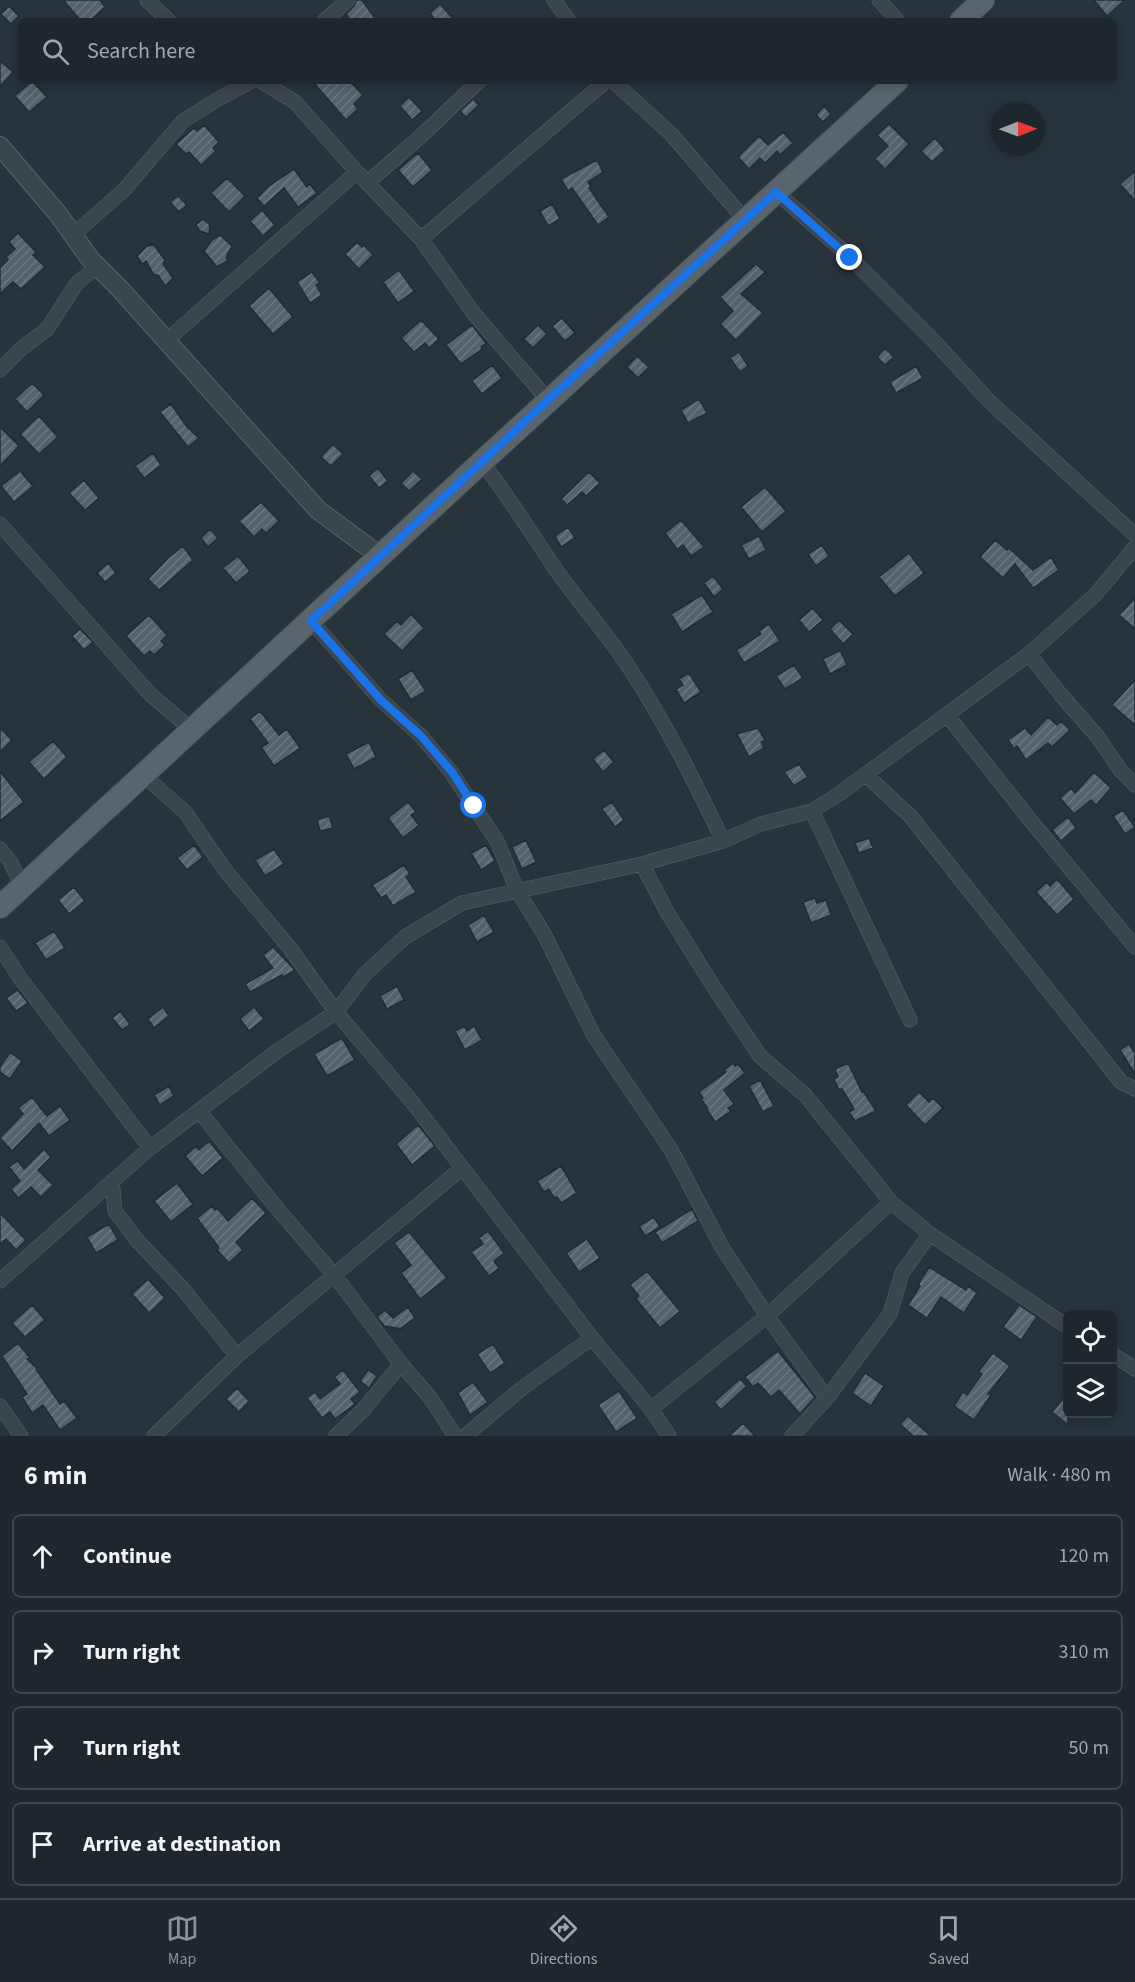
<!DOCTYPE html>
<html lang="en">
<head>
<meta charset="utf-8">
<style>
	:root { --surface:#1d272d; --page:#2a3339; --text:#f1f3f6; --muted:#a0a5aa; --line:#3b4449; --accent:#8c9099 }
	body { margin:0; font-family:"Source Sans 3",sans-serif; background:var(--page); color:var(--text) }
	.controls { position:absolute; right:18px; bottom:18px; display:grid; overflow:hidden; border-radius:9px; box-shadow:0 3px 9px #0003 }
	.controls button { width:54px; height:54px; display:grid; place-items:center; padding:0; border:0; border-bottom:2px solid var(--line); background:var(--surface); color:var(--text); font:30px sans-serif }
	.compass { position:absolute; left:991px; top:102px; width:54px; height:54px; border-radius:50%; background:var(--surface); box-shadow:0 3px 9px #0003; rotate:89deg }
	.stop { position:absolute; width:18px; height:18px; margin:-14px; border:4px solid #1a73e8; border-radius:50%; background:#fff }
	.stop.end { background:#1a73e8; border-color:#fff; box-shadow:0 2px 6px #0008 }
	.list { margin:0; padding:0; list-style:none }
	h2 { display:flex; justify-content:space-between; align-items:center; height:78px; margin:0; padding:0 24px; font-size:26px }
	h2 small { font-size:20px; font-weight:400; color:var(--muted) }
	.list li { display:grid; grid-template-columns:39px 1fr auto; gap:18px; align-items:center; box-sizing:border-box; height:84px; margin:0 12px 12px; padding:0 12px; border:2px solid var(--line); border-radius:9px }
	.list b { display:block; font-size:22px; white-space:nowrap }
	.list em { font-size:20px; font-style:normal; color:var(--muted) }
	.icon { flex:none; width:33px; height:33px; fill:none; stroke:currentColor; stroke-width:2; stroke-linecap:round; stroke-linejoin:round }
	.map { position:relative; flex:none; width:1135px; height:1436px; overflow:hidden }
	.search { position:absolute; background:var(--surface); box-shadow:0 3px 9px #0003; left:18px; right:18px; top:18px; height:66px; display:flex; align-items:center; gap:15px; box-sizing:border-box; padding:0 21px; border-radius:9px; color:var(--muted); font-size:22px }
	.sheet { height:462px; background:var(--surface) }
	nav { display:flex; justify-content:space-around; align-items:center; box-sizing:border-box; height:84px; border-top:2px solid var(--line); background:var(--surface); font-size:16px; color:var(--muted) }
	nav a { display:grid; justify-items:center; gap:3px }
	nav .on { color:var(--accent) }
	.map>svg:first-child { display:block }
	.building { fill:url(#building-hatch); stroke:#222c33; stroke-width:1.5 }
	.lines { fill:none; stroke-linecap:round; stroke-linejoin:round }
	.minor-casing { stroke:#59636a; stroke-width:15 }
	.tertiary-casing { stroke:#59636a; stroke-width:20 }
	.primary-casing { stroke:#475158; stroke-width:24 }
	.minor { stroke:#3b454c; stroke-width:14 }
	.tertiary { stroke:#3b454c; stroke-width:18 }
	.primary { stroke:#59646c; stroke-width:22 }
	.route { stroke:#1a73e8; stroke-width:8 }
</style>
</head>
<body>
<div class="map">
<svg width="1135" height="1436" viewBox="0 0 1135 1436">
	<defs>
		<pattern id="building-hatch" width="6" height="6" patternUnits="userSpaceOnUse" patternTransform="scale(1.5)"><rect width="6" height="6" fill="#55626b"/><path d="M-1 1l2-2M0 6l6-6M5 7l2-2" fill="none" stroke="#6b777f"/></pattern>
	</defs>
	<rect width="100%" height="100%" fill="#27343c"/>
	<path class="building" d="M63,0H100L105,7L90,21H81Z
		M357,0H362L377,21H351L346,14L354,6Z
		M1094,0H1125L1107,16Z
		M440,4L455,21H436L430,13Z
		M9,6L19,16L11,24L1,14Z
		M0,61L13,72L0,87Z
		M32,81L47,97L29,112L15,96Z
		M312,81H350L363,95L354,104L358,109L346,120Z
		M409,97L422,111L412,120L400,106Z
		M473,99L479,105L466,117L460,111Z
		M824,106L831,114L823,122L816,115Z
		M889,124L909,144L885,169L875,159L888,146L877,135Z
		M204,125L219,142L213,148L216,151L201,165L189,152L186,154L176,144L194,128L197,131Z
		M783,132L793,143L780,155L777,151L765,163L760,158L749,169L738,157L759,136L768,145Z
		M935,138L945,150L932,162L921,151Z
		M418,153L432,170L413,187L398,170Z
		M597,160L603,172L588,182L591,187L589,188L609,217L598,225L572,188L568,191L561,179Z
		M294,169L307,187L310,184L317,193L298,207L284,188L264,206L257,198L269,186Z
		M1135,171V201L1120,184Z
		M227,178L245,196L229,212L211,193Z
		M178,196L187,205L179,212L170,202Z
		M552,204L560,219L548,226L540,211Z
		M262,210L275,225L263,236L250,221Z
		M203,219L210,225L209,234L200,231L196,225Z
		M18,233L36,252L33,255L45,267L21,289L13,282L0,294V268L8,260L6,257L15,249L9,242Z
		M220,235L232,246L227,255V261L217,267L204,251L211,241Z
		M357,242L362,247L364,245L373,255L359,269L345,254Z
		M154,245L165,260L163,264L173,278L165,286L158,275H154L146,261L142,264L137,256L147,246Z
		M756,264L765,272L741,294L763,313L736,340L720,324L733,311L720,297Z
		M399,270L414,291L398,303L383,282Z
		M312,272L320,283L316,285L322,295L310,303L297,282Z
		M269,288L293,317L273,334L249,306Z
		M562,318L575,333L565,341L552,326Z
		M421,320L439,339L429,348L425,343L414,352L401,338Z
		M472,325L486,343L481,347L482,349L461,364L446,345Z
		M538,325L547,334L533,348L524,339Z
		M885,348L894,357L885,365L877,357Z
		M739,352L748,366L740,372L730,358Z
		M637,356L649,367L638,378L627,367Z
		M492,365L502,378L482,394L472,381Z
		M916,366L923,378L896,393L890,382Z
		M32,383L44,395L27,412L15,399Z
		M699,399L707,413L688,423L681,410Z
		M171,404L187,427L199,438L188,447L160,412Z
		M39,416L58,437L39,454L20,434Z
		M0,427L19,446L0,466Z
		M333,444L343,454L331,466L321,457Z
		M153,453L161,465L144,478L135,466Z
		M378,468L388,481L379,488L369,476Z
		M20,471L33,486L14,502L1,486Z
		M413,471L422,479L409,491L401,483Z
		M589,472L600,483L586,496L582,492L567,505L561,499Z
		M84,480L99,498L85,510L69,493Z
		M765,487L786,511L762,532L741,507Z
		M261,502L279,521L266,533L262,529L254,537L239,521Z
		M681,520L704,547L691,556L683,545L677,549L665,533Z
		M568,527L575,538L561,547L555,536Z
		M210,529L218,538L208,547L201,538Z
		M759,536L766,550L749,559L741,545Z
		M995,540L1007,550L1009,548L1033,570L1051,557L1059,570L1033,588L1015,564L1003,578L980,557Z
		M822,545L829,556L816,566L808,554Z
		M183,546L193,560L159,590L148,579L168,558Z
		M909,553L924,573L895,596L879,577Z
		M238,556L250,571L236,583L223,568Z
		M108,563L116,573L105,582L97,573Z
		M713,576L723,589L714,597L704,583Z
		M702,595L713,612L682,632L671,614Z
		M1135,598V629L1119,615Z
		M813,608L823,620L809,632L799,620Z
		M411,614L424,628L402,651L384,634L397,621L401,625Z
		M149,615L167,635L161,641L165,645L154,655L150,651L144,656L126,636Z
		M839,620L853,634L843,644L830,629Z
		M769,624L780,641L744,663L736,650L761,634L759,631Z
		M80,629L93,642L84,650L72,636Z
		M840,650L847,665L830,674L823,659Z
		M794,665L803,678L785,689L776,676Z
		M412,670L426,691L411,700L398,679Z
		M689,673L701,692L684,703L676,689L683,685L679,679Z
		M1135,680V725L1112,705Z
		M260,711L279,735L287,729L300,748L274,766L261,747L268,743L250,719Z
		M1048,717L1057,725L1061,721L1070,730L1052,747L1048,743L1026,760L1017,746L1014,749L1008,740L1025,728L1031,735Z
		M0,728L12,740L0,752Z
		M758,728L765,740L761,742L764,748L749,757L737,734Z
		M53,741L67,757L44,779L29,762Z
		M369,742L376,757L354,769L346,754Z
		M604,750L614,762L603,772L593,759Z
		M799,764L808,777L794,786L784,772Z
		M0,771L24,802L0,821Z
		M1094,772L1111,788L1096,805L1091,800L1074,814L1060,798L1071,788L1075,793Z
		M408,802L416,812L411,815L419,825L403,838L388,818Z
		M612,802L624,820L615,827L602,809Z
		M1123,810L1135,827L1125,834L1113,816Z
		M329,816L333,828L320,831L317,820Z
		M1068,817L1076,828L1061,841L1052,830Z
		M869,838L873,848L859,853L855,843Z
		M526,840L536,862L522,869L512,847Z
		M194,845L203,857L187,870L177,858Z
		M486,845L495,861L481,870L471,853Z
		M274,849L284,864L265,876L255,860Z
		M404,865L410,874L406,877L416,892L393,906L386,895L381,898L372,885Z
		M1057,879L1074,899L1057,915L1036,892L1047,882L1050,886Z
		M74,887L85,901L69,914L58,900Z
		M815,898L817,903L826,900L831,915L811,923L803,902Z
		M484,915L494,932L477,942L468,925Z
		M54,931L65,948L46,960L35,943Z
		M273,947L295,970L283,977L282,975L250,992L245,984L273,968L263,955Z
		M397,986L404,1000L387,1009L380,996Z
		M18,990L28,1003L16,1011L6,998Z
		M163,1007L169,1016L154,1028L148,1019Z
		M254,1007L264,1019L249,1031L240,1019Z
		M120,1011L130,1024L122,1030L112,1018Z
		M464,1026L467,1031L474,1026L482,1040L465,1050L455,1031Z
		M342,1038L355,1060L327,1076L314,1054Z
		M1129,1044L1135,1053V1074L1120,1050Z
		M10,1052L22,1061L10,1079L0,1072V1067Z
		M733,1063L735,1066L738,1064L745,1073L724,1090L734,1104L728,1108L731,1111L715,1122L707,1110L708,1109L701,1099L703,1098L699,1092L726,1072L724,1070Z
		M848,1063L862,1092L863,1091L876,1111L855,1121L849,1112L854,1109L842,1089L839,1090L834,1079L838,1077L835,1069Z
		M760,1080L774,1106L763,1112L749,1086Z
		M169,1086L174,1096L160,1105L154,1095Z
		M919,1092L929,1102L933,1098L943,1108L925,1125L906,1105Z
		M32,1097L47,1116L60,1106L70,1120L49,1136L39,1123L12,1151L0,1138L23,1114L18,1108Z
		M418,1125L435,1146L412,1165L396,1144Z
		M209,1141L223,1158L202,1176L185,1156L196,1146L199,1150Z
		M44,1149L51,1157L38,1170L53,1185L41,1197L31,1187L18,1198L11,1189L20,1181L9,1167L18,1161L24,1169Z
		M561,1166L577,1193L561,1203L557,1197L554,1198L549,1189L544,1192L537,1181Z
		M177,1183L193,1204L171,1222L154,1201Z
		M252,1198L266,1213L236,1242L243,1250L229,1263L217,1250L219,1248L197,1218L212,1206L215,1210L217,1208L228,1221Z
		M692,1209L698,1221L662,1243L655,1232Z
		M0,1213L26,1240L16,1250L6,1239L0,1244Z
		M654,1217L660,1227L645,1236L639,1226Z
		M109,1224L118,1240L96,1253L87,1237Z
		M488,1231L504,1253L494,1261L499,1268L489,1276L471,1252L483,1244L479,1238Z
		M409,1232L447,1278L420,1299L401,1273L411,1265L394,1243Z
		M587,1239L600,1258L579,1272L566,1253Z
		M929,1267L966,1290L968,1286L977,1293L964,1313L941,1297L927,1318L908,1305L920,1286L918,1285Z
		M647,1271L680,1311L660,1328L636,1299L639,1296L630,1285Z
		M148,1279L165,1298L149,1313L132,1294Z
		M32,1305L45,1320L25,1337L12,1323Z
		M1019,1305L1037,1317L1021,1340L1003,1327Z
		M408,1307L415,1318L401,1328L402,1329L384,1326L377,1317L385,1310L393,1318Z
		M18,1343L30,1358L27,1359L37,1368L36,1369L60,1404L64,1401L77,1418L60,1430L43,1405L32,1413L22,1397L27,1394L2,1356Z
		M493,1344L505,1363L490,1373L477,1354Z
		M778,1351L815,1397L800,1414L779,1390L771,1397L758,1383L753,1387L745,1377Z
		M993,1353L1010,1366L988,1394L991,1395L974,1420L954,1406L963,1392L967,1395L982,1374L978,1372Z
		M343,1370L360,1392L351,1399L355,1404L335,1419L330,1412L322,1418L307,1398L315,1392L320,1399L340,1384L334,1377Z
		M368,1370L377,1376L369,1388L360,1381Z
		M865,1373L884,1386L871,1406L852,1393Z
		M740,1379L747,1386L721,1410L714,1402Z
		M473,1382L488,1402L470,1415L458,1393Z
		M237,1388L249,1401L239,1412L226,1399Z
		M619,1391L637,1418L616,1432L598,1405Z
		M1068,1392V1425L1052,1412Z
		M908,1416L931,1436H913L900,1424Z
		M743,1423L755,1436H729Z"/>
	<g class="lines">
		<defs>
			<path id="minor" d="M147,0L169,21
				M554,0L569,21
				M879,0L898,21
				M324,21L348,0
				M261,81L295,102L357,172L421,239L475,315L548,400
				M613,81L671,134L746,221
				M367,183L421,136L479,81
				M776,192L851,258L933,340L989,401L1135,535
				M73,235L124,190L183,121L220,98L252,81
				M421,239L606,81
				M166,341L357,172
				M0,370L22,348L47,329L77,283L98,266
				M482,462C508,496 530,531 554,567C578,602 607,633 630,669C666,724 695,782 723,841
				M0,524L150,694L192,730
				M311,621L381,700L421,736L451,772L497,841L517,890L544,934L594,1036L670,1148L723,1249L767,1316L827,1398
				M1029,654L1061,695L1097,736L1121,771L1135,785
				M947,715L1031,821L1135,947
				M142,774L185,812L225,870L289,947L336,1012L413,1103L592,1338L651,1409L669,1436
				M865,774L911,817L1121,1082L1135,1089
				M812,811L910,1020
				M0,849L10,861L22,886
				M642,864L667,912L715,989L760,1056L805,1095L891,1202L930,1234L1068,1327
				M0,947L20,978L150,1148
				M199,1111L276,1207L335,1276L401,1364L429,1396L455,1436
				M112,1181L115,1211L136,1239L182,1288L237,1356
				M0,1281L150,1148L276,1052L336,1012L365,974L405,937L462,903L642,864L723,841L761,824L812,811L839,794L1029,654L1096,594L1135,547
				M1112,1354L1135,1369
				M0,1406L21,1436
				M651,1409L767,1316L891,1202
				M154,1436L237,1356L461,1169
				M336,1436L363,1410L401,1364
				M465,1436L521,1389L592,1338
				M792,1436L827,1398L890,1314L902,1273L930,1234"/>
			<path id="tertiary" d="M0,146L58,214L91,260L121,290L318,510L380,556"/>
			<path id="primary" d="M961,21L983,0
				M0,907C297,630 598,356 897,81"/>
		</defs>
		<use href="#minor" class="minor-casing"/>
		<use href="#tertiary" class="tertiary-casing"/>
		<use href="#primary" class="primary-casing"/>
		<use href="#minor" class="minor"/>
		<use href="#tertiary" class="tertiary"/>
		<use href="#primary" class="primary"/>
	</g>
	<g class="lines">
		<path class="route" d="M474,806L452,772L421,736L381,700L311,621L548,400L776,192L850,258"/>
	</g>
</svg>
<div class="controls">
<button><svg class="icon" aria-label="locate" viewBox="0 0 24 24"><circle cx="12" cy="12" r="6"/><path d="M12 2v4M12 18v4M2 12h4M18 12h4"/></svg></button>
<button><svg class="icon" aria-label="layers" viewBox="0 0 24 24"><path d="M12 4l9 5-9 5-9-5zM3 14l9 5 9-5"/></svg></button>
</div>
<svg class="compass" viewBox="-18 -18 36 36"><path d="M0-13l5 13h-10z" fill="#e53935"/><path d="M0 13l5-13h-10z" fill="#a0a5aa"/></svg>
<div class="stop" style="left:474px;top:806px"></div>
<div class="stop end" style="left:850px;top:258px"></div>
<div class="search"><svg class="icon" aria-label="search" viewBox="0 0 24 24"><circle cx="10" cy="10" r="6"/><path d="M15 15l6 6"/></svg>Search here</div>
</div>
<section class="sheet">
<h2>6 min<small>Walk · 480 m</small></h2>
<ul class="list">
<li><svg class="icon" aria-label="ahead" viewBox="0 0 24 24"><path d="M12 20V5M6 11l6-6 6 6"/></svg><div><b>Continue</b></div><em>120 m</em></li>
<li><svg class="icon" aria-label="right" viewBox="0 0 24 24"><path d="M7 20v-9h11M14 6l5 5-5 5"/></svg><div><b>Turn right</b></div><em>310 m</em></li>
<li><svg class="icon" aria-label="right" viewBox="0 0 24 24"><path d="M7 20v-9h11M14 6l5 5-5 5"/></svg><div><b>Turn right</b></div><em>50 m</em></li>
<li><svg class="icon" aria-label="arrive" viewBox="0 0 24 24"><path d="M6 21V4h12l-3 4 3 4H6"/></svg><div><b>Arrive at destination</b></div></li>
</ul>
</section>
<nav>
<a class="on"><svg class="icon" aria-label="map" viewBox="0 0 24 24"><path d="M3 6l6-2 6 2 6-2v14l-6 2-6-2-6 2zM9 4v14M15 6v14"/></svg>Map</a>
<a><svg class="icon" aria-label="directions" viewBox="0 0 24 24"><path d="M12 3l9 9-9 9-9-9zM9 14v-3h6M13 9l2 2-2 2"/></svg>Directions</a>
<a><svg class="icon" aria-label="saved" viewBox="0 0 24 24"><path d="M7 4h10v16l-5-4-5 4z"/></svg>Saved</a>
</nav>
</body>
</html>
